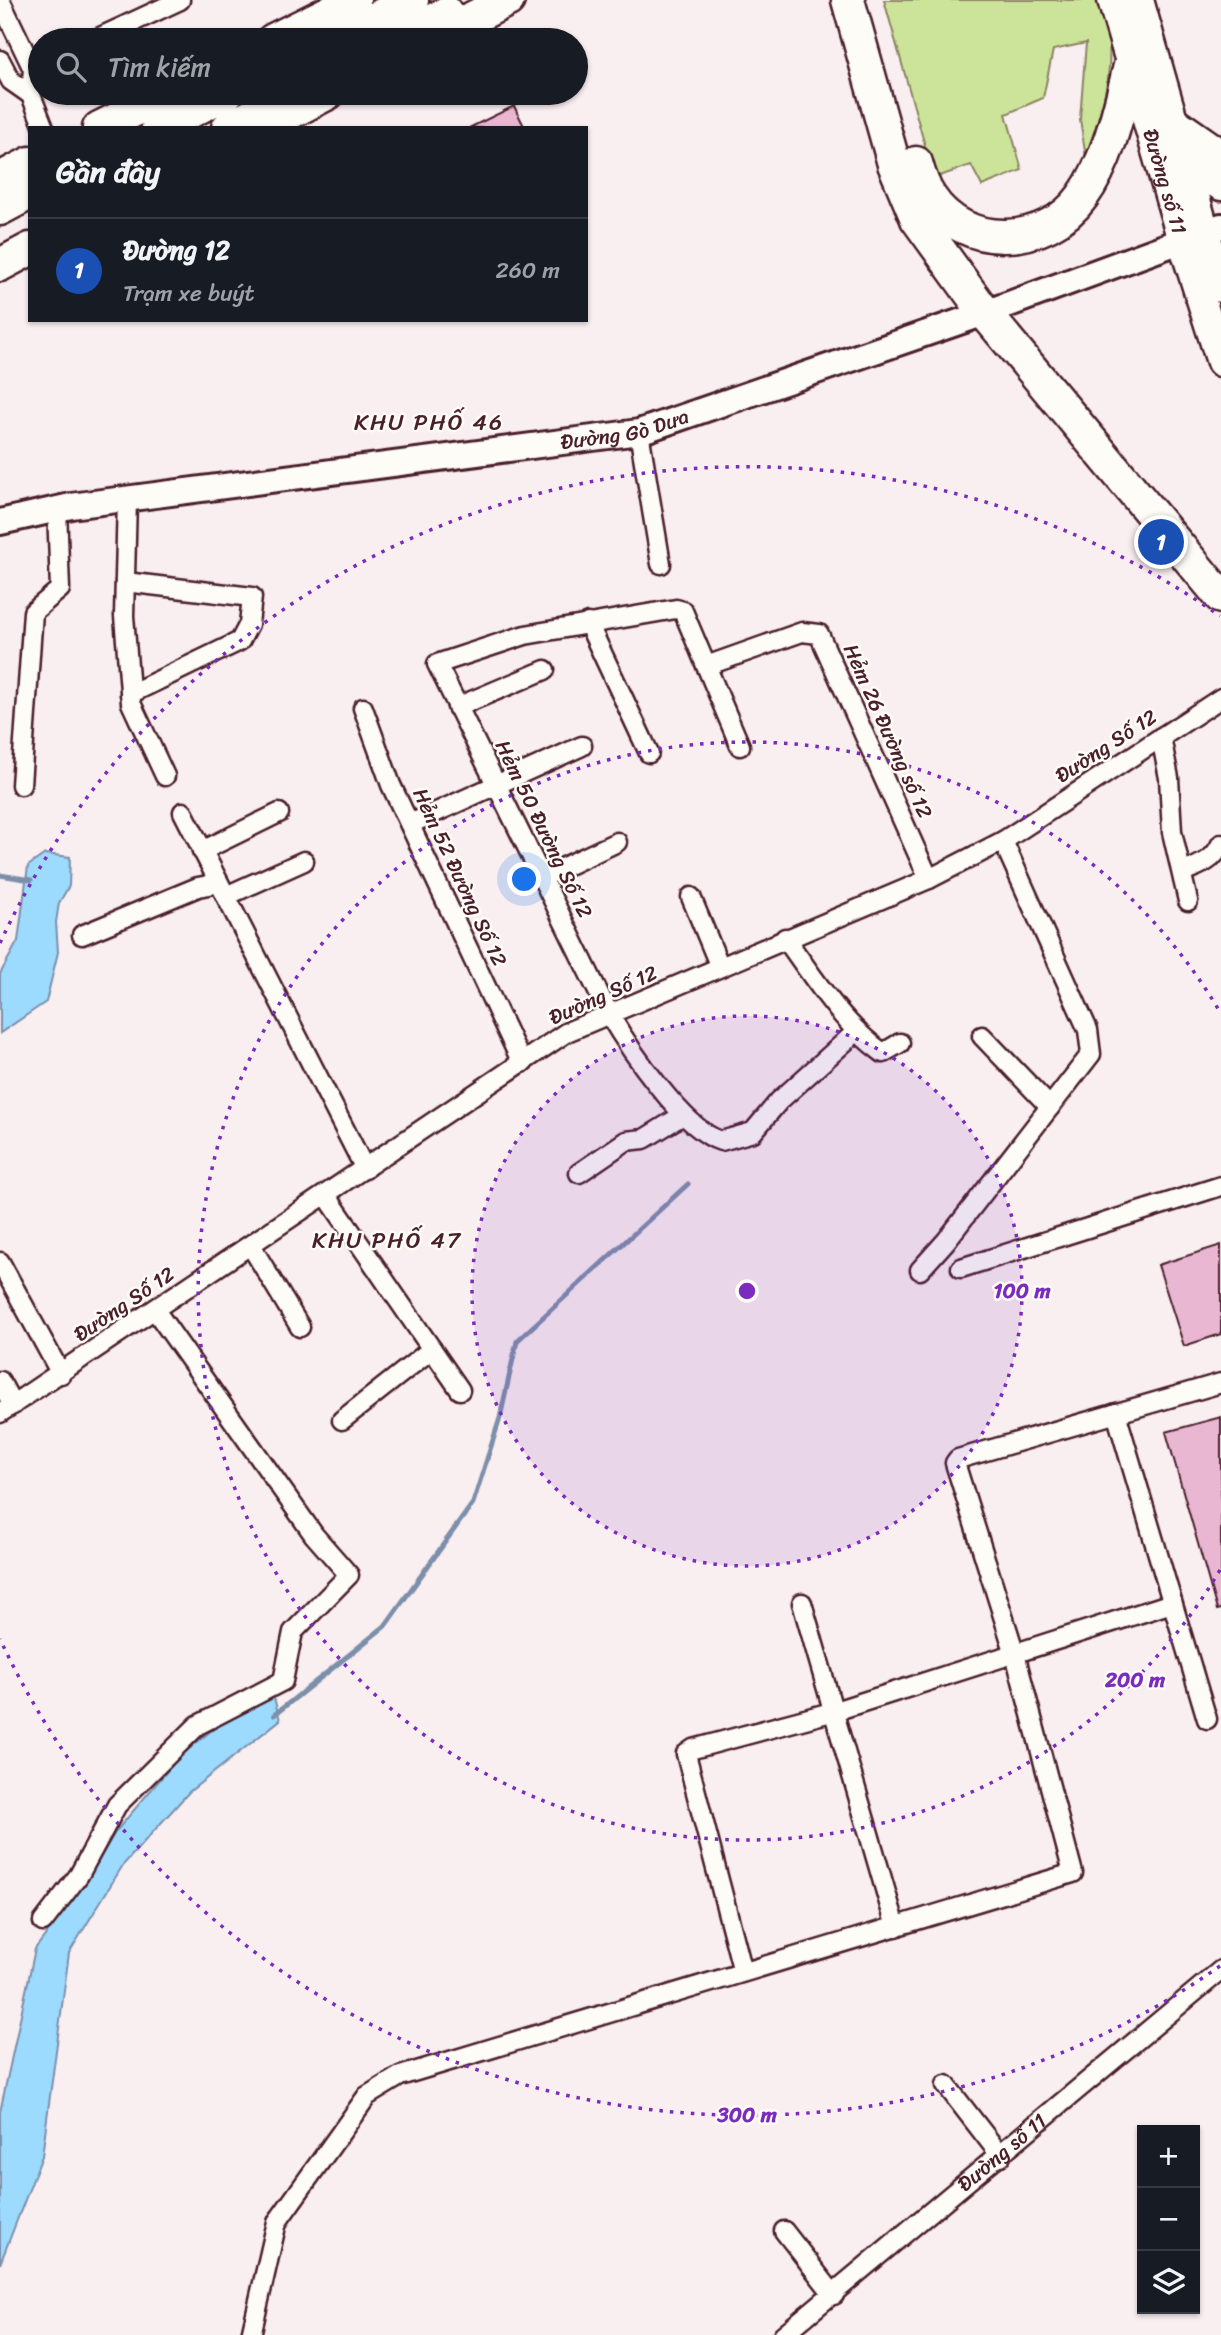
<!DOCTYPE html>
<html lang="vi">
<head>
<meta charset="utf-8">
<style>
	:root { --surface:#171b24; --page:#242831; --text:#f1f3f6; --muted:#9ea1a6; --line:#363941; --accent:#8c9099 }
	body { margin:0; font-family:Sriracha,sans-serif; background:var(--page); color:var(--text) }
	.controls { position:absolute; right:21px; bottom:21px; display:grid; overflow:hidden; border-radius:0px; box-shadow:0 2px 5px #0004 }
	.controls button { width:63px; height:63px; display:grid; place-items:center; padding:0; border:0; border-bottom:2px solid var(--line); background:var(--surface); color:var(--text); font:35px sans-serif }
	.you { position:absolute; left:525px; top:880px; width:24px; height:24px; margin:-18px; border:5px solid #fff; border-radius:50%; background:#1a73e8; box-shadow:0 0 0 10px #1a73e833 }
	.badge { display:grid; place-items:center; width:46px; height:46px; border-radius:50%; background:var(--accent); color:#fff; font-size:23px; font-weight:700 }
	.pin { position:absolute; translate:-50% -50%; border:4px solid #fff; box-shadow:0 2px 7px #0006 }
	.list { margin:0; padding:0; list-style:none }
	h2 { display:flex; justify-content:space-between; align-items:center; height:91px; margin:0; padding:0 28px; font-size:30px }
	h2 small { font-size:23px; font-weight:400; color:var(--muted) }
	.list li { display:grid; grid-template-columns:46px 1fr auto; gap:21px; align-items:center; box-sizing:border-box; height:105px; padding:0 28px; border-top:2px solid var(--line) }
	.list b { display:block; font-size:26px; white-space:nowrap }
	.list p { margin:0; font-size:23px; white-space:nowrap; color:var(--muted) }
	.list em { font-size:23px; font-style:normal; color:var(--muted) }
	.icon { flex:none; width:38px; height:38px; fill:none; stroke:currentColor; stroke-width:2; stroke-linecap:round; stroke-linejoin:round }
	.map { position:relative; flex:none; width:1221px; height:2335px; overflow:hidden }
	.search { position:absolute; background:var(--surface); box-shadow:0 2px 5px #0004; left:28px; top:28px; width:560px; height:77px; display:flex; align-items:center; gap:18px; box-sizing:border-box; padding:0 24px; border-radius:38px; color:var(--muted); font-size:26px }
	.panel { position:absolute; background:var(--surface); box-shadow:0 2px 5px #0004; left:28px; top:126px; width:560px; height:196px; border-radius:0px }
	.map>svg:first-child { display:block }
	.green { fill:#cce49a; stroke:#8b8262; stroke-width:2 }
	.water { fill:#9cdafe; stroke:#7b8faa; stroke-width:2 }
	.lines { fill:none; stroke-linecap:round; stroke-linejoin:round }
	.stream { stroke:#7b8faa; stroke-width:5 }
	.building { fill:#eab7d3; stroke:#4a1f2b; stroke-width:2 }
	.street-casing { stroke:#4a1f2b; stroke-width:23 }
	.secondary-casing { stroke:#4a1f2b; stroke-width:30 }
	.primary-casing { stroke:#4a1f2b; stroke-width:33 }
	.highway-casing { stroke:#4a1f2b; stroke-width:37 }
	.street { stroke:#fdfcf7; stroke-width:18 }
	.secondary { stroke:#fdfcf7; stroke-width:24 }
	.primary { stroke:#fdfcf7; stroke-width:28 }
	.highway { stroke:#fdfcf7; stroke-width:32 }
	.ring { fill:none; stroke:#7b2cbf; stroke-width:3.5; stroke-dasharray:3.5 7 }
	.labels { text-anchor:middle; dominant-baseline:central; stroke-width:5; stroke-linejoin:round; paint-order:stroke }
	.street-label { font-size:21px; fill:#4a1f2b; stroke:#fdfcf7 }
	.neighbourhood-label { font-size:23px; letter-spacing:2px; fill:#4a1f2b; stroke:#fdfcf7 }
	.centre { fill:#7b2cbf; stroke:#fdfcf7; stroke-width:3.5 }
	.ring-label { font-size:21px; text-anchor:middle; font-weight:bold; fill:#7b2cbf; stroke:#fdfcf7; stroke-width:5; stroke-linejoin:round; paint-order:stroke }
</style>
</head>
<body>
<div class="map">
<svg width="1221" height="2335" viewBox="0 0 1221 2335">
	<rect width="100%" height="100%" fill="#f9eef0"/>
	<filter id="ink" filterUnits="userSpaceOnUse"><feTurbulence type="fractalNoise" baseFrequency=".0143" numOctaves="2"/><feDisplacementMap in="SourceGraphic" scale="14" xChannelSelector="R" yChannelSelector="G"/><feConvolveMatrix kernelMatrix="1 2 1 2 8 2 1 2 1" color-interpolation-filters="sRGB"/></filter>
	<g filter="url(#ink)">
		<path class="green" d="M884,0H1101C1120,62 1104,100 1086,158L1080,119L1086,43L1053,50L1043,98L1006,114L1022,170L982,186L971,165L937,177L929,160Z"/>
		<path class="water" d="M45,854L70,857L69,886L59,903L56,922L58,952L46,1002L0,1033V974L18,941L28,866Z
			M273,1694L280,1720L189,1792L123,1865L69,1953L42,2156L0,2264V2112L35,1949L82,1887L116,1831L180,1756L217,1726Z"/>
		<g class="lines">
			<path class="stream" d="M0,875L31,880
				M274,1715L385,1626L473,1503L500,1418L517,1341L688,1184"/>
		</g>
		<path class="building" d="M514,106L525,128H469Z
			M1221,1245V1334L1184,1346L1158,1265Z
			M1221,1417V1609L1217,1610L1166,1432Z"/>
		<g class="lines">
			<defs>
				<g id="street">
					<path d="M0,0L33,69L31,95L44,128"/>
					<path d="M94,40L180,0"/>
					<path d="M0,60L11,81L31,95"/>
					<path d="M639,432L661,564"/>
					<path d="M127,499L124,616L131,703L165,776"/>
					<path d="M125,582L252,597L249,624L240,641L130,694"/>
					<path d="M588,623L649,753"/>
					<path d="M706,666L802,632L819,634L929,879"/>
					<path d="M457,707L545,670"/>
					<path d="M363,708L391,785L522,1063"/>
					<path d="M1161,737L1169,778L1172,832L1188,901"/>
					<path d="M740,746L683,611L676,609L525,635L437,664L609,1014C628,1047 685,1131 721,1141L753,1132L779,1101L857,1031"/>
					<path d="M21,785L33,612L60,589L57,509"/>
					<path d="M183,812L365,1169"/>
					<path d="M410,824L582,746"/>
					<path d="M202,851L279,813"/>
					<path d="M1182,872C1198,866 1214,861 1221,844"/>
					<path d="M543,877L617,842"/>
					<path d="M226,896L304,861"/>
					<path d="M691,897L720,967"/>
					<path d="M82,935L198,887L219,883"/>
					<path d="M785,938C814,978 842,1024 883,1053L900,1043"/>
					<path d="M982,1036L1050,1107"/>
					<path d="M579,1173L626,1141L644,1139L683,1115"/>
					<path d="M326,1195L460,1390"/>
					<path d="M251,1246L300,1327"/>
					<path d="M0,1262L61,1374"/>
					<path d="M961,1268L1221,1186"/>
					<path d="M920,1270L946,1241L1091,1054L1088,1030L1003,841"/>
					<path d="M0,1381L13,1405"/>
					<path d="M0,1413L567,1032L929,879L1003,841L1221,698"/>
					<path d="M1116,1413L1207,1719"/>
					<path d="M342,1420L432,1349"/>
					<path d="M802,1603L896,1927"/>
					<path d="M43,1922L79,1875L117,1805L198,1725L283,1681L293,1632L349,1575L314,1535L155,1310"/>
					<path d="M743,1972L686,1754L693,1749L835,1711L1172,1603"/>
					<path d="M946,2085L1001,2156"/>
					<path d="M784,2231L834,2295"/>
					<path d="M251,2335L277,2222L367,2096L400,2076L1073,1873L1015,1654L955,1463L958,1459L1221,1383"/>
					<path id="s1" d="M783,2335L1221,1970"/>
				</g>
				<g id="secondary">
					<path id="s2" d="M0,522L71,506L639,432L985,313L1221,226"/>
				</g>
				<g id="primary">
					<path id="s3" d="M1112,0L1182,240L1221,362"/>
					<path d="M1139,0L1221,288"/>
					<path d="M1185,166L1221,186"/>
				</g>
				<path id="highway" d="M848,0L894,164L917,219L985,313L1221,597
					M273,40L354,0
					M332,40L412,0
					M395,40L447,13
					M429,40L508,0
					M278,119L328,93
					M1171,121L1221,156
					M99,128L169,93
					M158,128L227,93
					M228,128L295,93
					M916,163C919,174 924,188 930,197C965,251 1046,247 1082,197C1109,160 1119,110 1130,66
					M0,179L30,163
					M0,209L30,193
					M0,265L30,249"/>
			</defs>
			<use href="#street" class="street-casing"/>
			<use href="#secondary" class="secondary-casing"/>
			<use href="#primary" class="primary-casing"/>
			<use href="#highway" class="highway-casing"/>
			<use href="#street" class="street"/>
			<use href="#secondary" class="secondary"/>
			<use href="#primary" class="primary"/>
			<use href="#highway" class="highway"/>
		</g>
	</g>
	<circle cx="747" cy="1291" r="275" fill="#7b2cbf" fill-opacity=".12"/>
	<g class="ring">
		<circle cx="747" cy="1291" r="275"/>
		<path d="M1220 1570A549 549 0 1 1 1220 1012"/>
		<path d="M1220 1966A824 824 0 0 1 0 1639M0 943A824 824 0 0 1 1220 616"/>
	</g>
	<g class="labels">
		<g class="street-label">
			<text stroke="none"><textPath href="#s3" startOffset="189">Đường số 11</textPath></text>
			<text stroke="none"><textPath href="#s2" startOffset="632">Đường Gò Dưa</textPath></text>
			<text transform="translate(888 731) rotate(66)">Hẻm 26 Đường số 12</text>
			<text transform="translate(1106 746) rotate(-33)">Đường Số 12</text>
			<text transform="translate(544 829) rotate(64)">Hẻm 50 Đường Số 12</text>
			<text transform="translate(460 877) rotate(65)">Hẻm 52 Đường Số 12</text>
			<text transform="translate(603 995) rotate(-24)">Đường Số 12</text>
			<text transform="translate(124 1304) rotate(-34)">Đường Số 12</text>
			<text stroke="none"><textPath href="#s1" startOffset="285">Đường số 11</textPath></text>
		</g>
		<g class="neighbourhood-label">
			<text x="429" y="422">KHU PHỐ 46</text>
			<text x="387" y="1240">KHU PHỐ 47</text>
		</g>
	</g>
	<circle cx="747" cy="1291" r="10" class="centre"/>
	<g class="ring-label">
		<text x="1022" y="1298">100 m</text>
		<text x="1135" y="1687">200 m</text>
		<text x="747" y="2122">300 m</text>
	</g>
</svg>
<div class="controls">
<button>+</button>
<button>−</button>
<button><svg class="icon" aria-label="layers" viewBox="0 0 24 24"><path d="M12 4l9 5-9 5-9-5zM3 14l9 5 9-5"/></svg></button>
</div>
<div class="you"></div>
<div class="pin badge" style="left:1161px;top:542px;background:#1a4fb4">1</div>
<div class="search"><svg class="icon" aria-label="search" viewBox="0 0 24 24"><circle cx="10" cy="10" r="6"/><path d="M15 15l6 6"/></svg>Tìm kiếm</div>
<section class="panel">
<h2>Gần đây<small></small></h2>
<ul class="list">
<li><span class="badge" style="background:#1a4fb4">1</span><div><b>Đường 12</b><p>Trạm xe buýt</p></div><em>260 m</em></li>
</ul>
</section>
</div>
</body>
</html>
